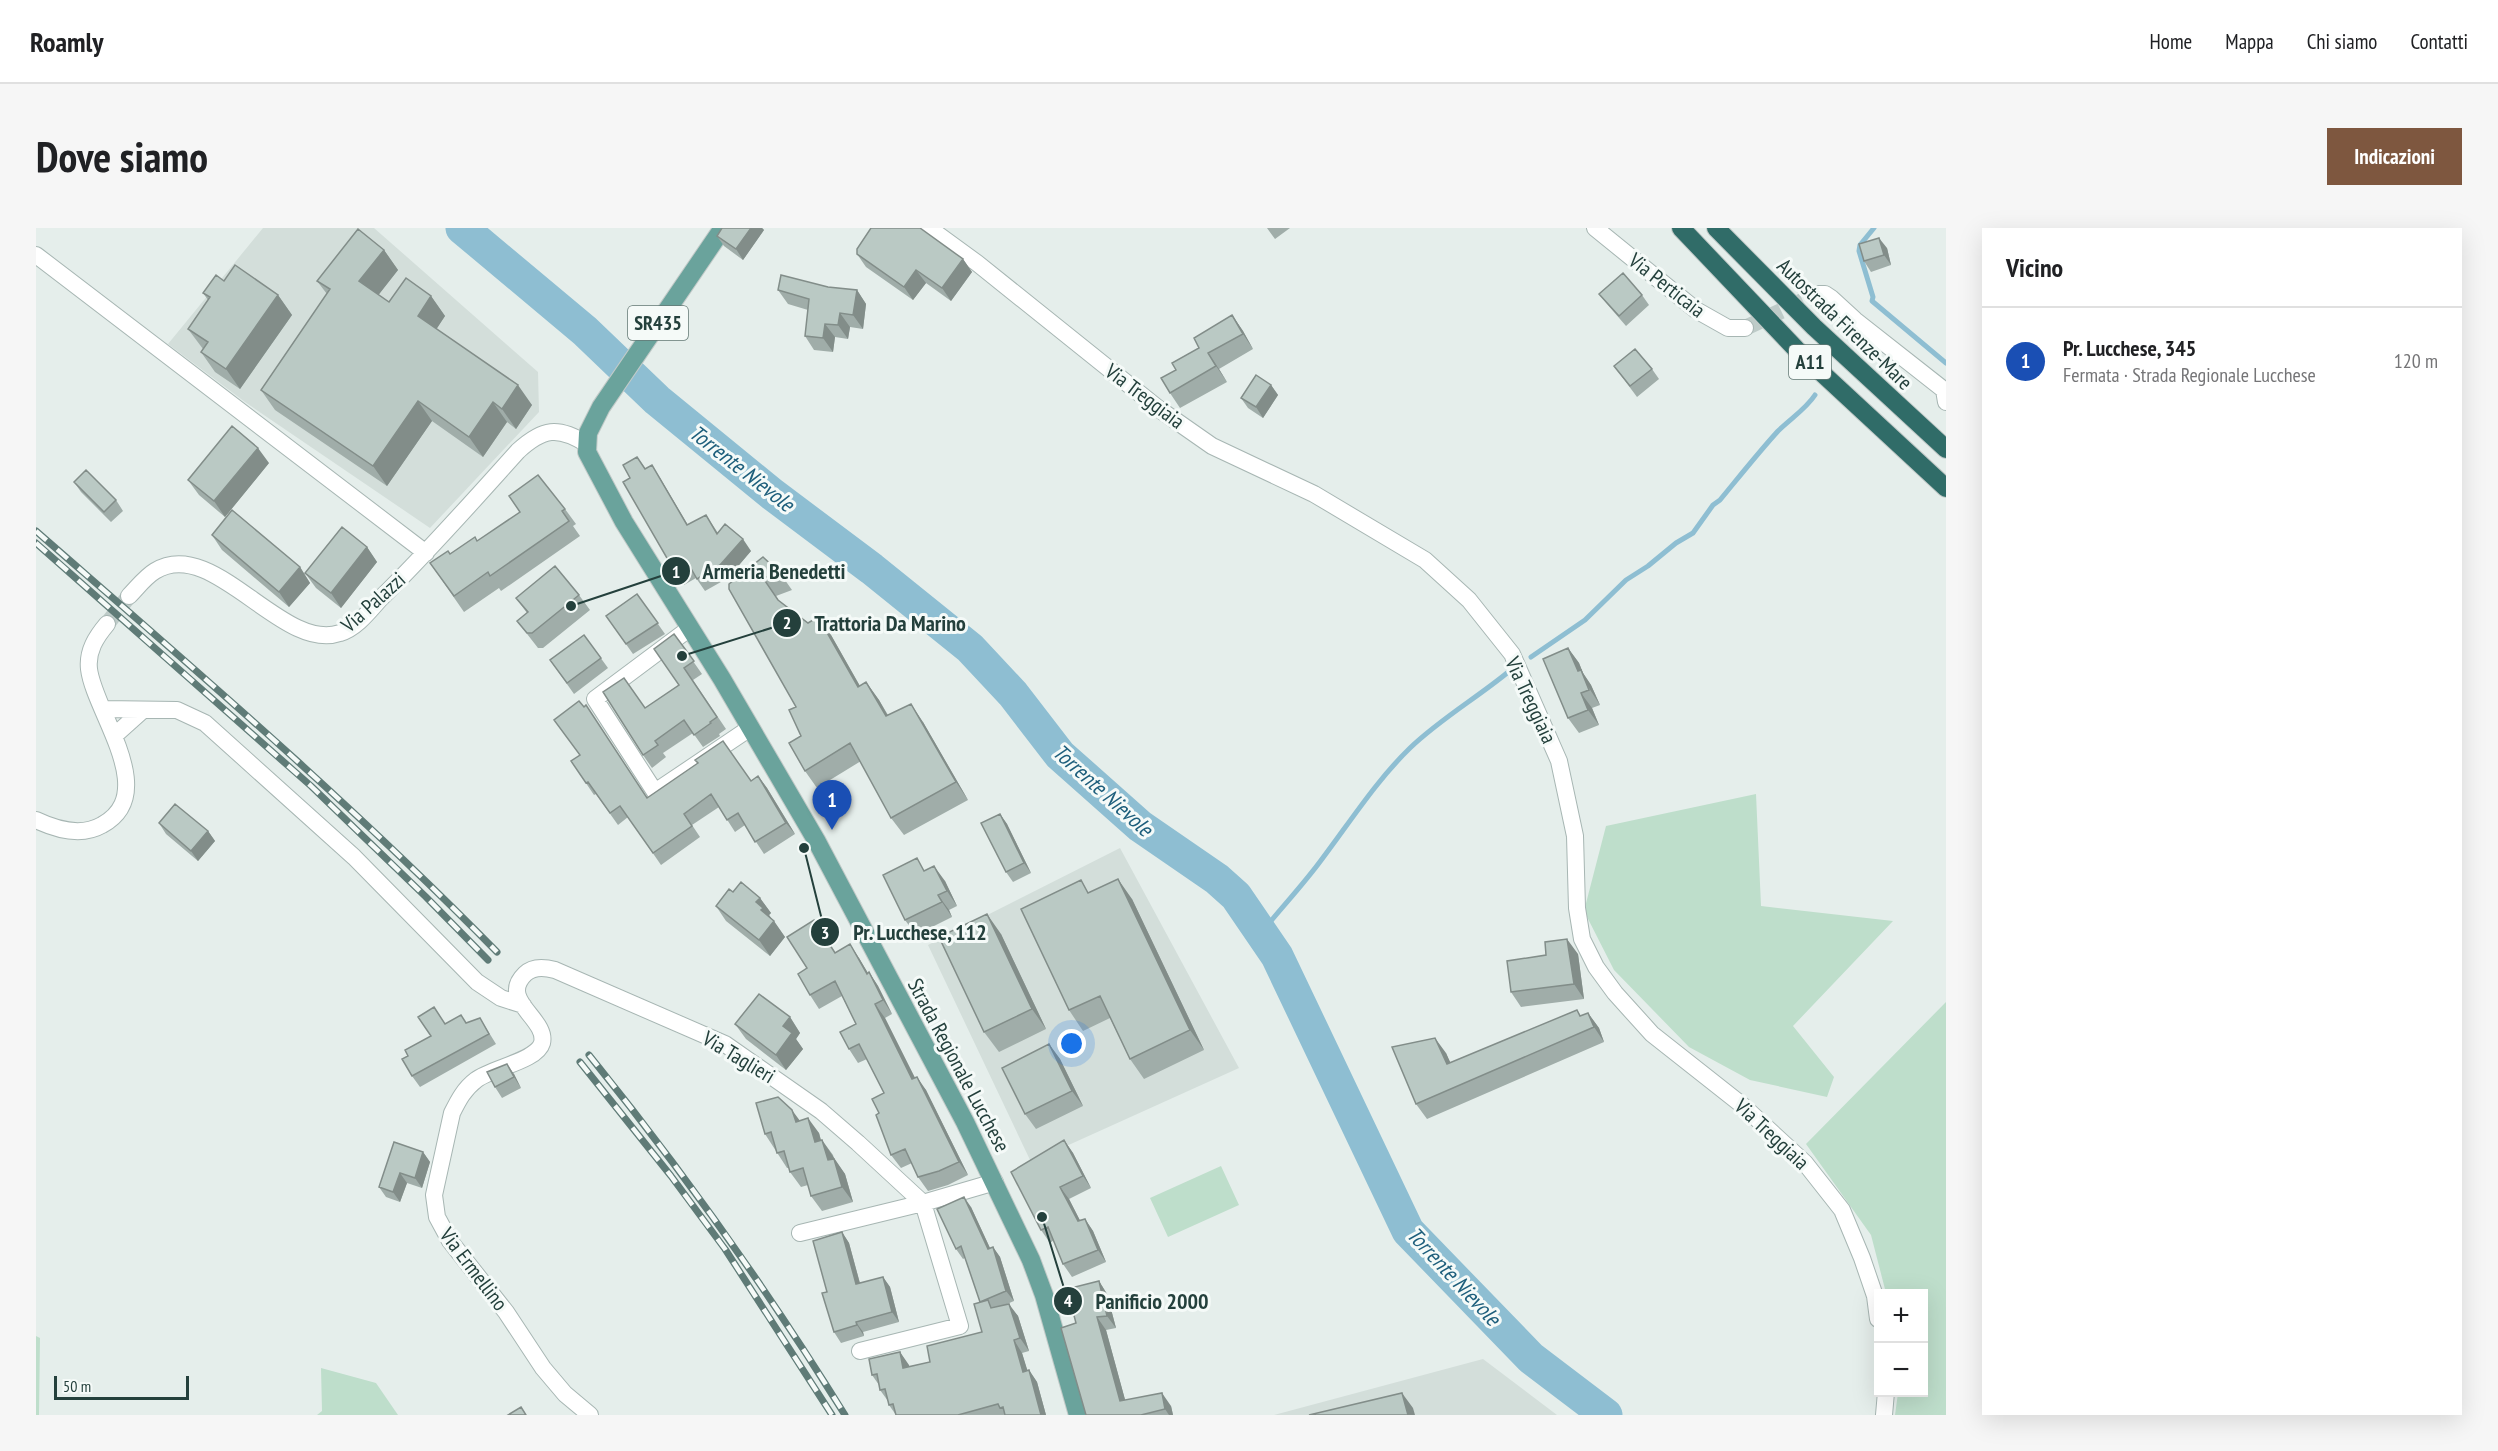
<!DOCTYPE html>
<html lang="it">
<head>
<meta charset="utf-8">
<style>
	:root { --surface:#fff; --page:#f6f6f6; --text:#202124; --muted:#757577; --line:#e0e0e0; --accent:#7e573f }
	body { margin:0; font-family:"PT Sans Narrow",sans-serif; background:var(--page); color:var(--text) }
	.controls { position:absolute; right:18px; bottom:18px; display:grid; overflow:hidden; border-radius:0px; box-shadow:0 6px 24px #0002 }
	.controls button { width:54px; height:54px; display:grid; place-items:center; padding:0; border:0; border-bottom:2px solid var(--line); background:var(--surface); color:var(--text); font:30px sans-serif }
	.scale { position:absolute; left:18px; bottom:15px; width:135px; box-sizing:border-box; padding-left:6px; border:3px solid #24403c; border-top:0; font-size:16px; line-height:21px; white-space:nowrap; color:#24403c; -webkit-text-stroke:4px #f5faf8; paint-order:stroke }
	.you { position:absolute; left:1036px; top:816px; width:21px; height:21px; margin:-15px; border:4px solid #fff; border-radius:50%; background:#1a73e8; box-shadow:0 0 0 9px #1a73e833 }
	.badge { display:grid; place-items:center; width:39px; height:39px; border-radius:50%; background:var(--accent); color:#fff; font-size:20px; font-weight:700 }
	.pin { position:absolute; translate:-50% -50px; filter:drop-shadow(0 2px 3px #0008) }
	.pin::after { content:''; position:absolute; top:32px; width:21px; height:18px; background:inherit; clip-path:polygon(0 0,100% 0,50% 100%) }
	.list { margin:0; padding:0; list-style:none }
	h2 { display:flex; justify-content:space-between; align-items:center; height:78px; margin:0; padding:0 24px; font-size:26px }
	h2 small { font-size:20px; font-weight:400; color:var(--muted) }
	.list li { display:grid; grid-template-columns:39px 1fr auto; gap:18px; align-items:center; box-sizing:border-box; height:108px; padding:0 24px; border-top:2px solid var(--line) }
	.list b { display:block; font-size:22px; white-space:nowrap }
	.list p { margin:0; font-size:20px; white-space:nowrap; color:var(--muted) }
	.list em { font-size:20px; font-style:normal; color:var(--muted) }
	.map { position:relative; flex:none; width:1910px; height:1187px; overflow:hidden; border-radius:0px }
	header { display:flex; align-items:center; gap:36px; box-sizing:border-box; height:84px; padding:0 30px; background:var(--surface); border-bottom:2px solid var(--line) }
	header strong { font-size:28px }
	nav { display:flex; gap:33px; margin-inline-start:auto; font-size:21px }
	.intro { display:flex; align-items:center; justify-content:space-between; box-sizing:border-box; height:144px; padding:0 36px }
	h1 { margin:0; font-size:42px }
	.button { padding:15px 27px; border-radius:0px; background:var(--accent); color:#fff; font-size:21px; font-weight:700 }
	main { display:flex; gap:36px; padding:0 36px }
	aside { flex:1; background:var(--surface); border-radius:0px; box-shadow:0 6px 24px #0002 }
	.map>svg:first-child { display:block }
	.built { fill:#d3deda }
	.green { fill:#bedecb }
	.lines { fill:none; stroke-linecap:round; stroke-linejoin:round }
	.stream { stroke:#8ebed2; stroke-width:5 }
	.river { stroke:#8ebed2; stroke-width:33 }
	.minor-tunnel { stroke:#becbc8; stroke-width:16; stroke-dasharray:16 8; stroke-linecap:butt }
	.minor-casing { stroke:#a7b6b3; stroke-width:18 }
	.primary-casing { stroke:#c2cac8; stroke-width:20 }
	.motorway-casing { stroke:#c2cac8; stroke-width:20 }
	.minor { stroke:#fff; stroke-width:16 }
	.primary { stroke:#6aa39c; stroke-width:18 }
	.motorway { stroke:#306c68; stroke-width:18 }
	.rail-casing { stroke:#5f7b77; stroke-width:7 }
	.rail { stroke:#f5faf8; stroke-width:4.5; stroke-dasharray:14; stroke-linecap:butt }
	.wall { fill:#a0ada9 }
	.shaded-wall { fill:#828d89 }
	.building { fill:#bac9c4; stroke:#828d89; stroke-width:1.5 }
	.labels { text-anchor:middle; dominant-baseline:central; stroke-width:6; stroke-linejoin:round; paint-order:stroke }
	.shield { fill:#f5faf8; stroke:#637874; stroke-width:1.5 }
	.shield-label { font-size:20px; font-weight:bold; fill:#24403c }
	.street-label { font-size:21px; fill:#24403c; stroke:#f5faf8 }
	.water-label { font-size:22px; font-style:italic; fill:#1e5f7c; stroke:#f5faf8 }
	.leader { fill:none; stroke:#24403c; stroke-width:2 }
	.callout-dot { fill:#24403c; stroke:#f5faf8; stroke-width:2 }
	.mark-label { font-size:18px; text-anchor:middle; font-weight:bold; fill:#fff }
	.callout-label { font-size:22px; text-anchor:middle; font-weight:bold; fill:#24403c; stroke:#f5faf8; stroke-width:6; stroke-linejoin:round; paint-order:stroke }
</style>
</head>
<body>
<header>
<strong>Roamly</strong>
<nav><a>Home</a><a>Mappa</a><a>Chi siamo</a><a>Contatti</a></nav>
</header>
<div class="intro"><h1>Dove siamo</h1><a class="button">Indicazioni</a></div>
<main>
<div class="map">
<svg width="1910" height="1187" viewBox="0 0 1910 1187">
	<rect width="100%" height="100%" fill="#e5eeeb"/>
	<path class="built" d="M227,0H338L502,144L503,184L394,300L209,174L132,116Z
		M1084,620L1203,840L995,934L892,717Z
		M1447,1131L1521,1187H1238Z"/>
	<path class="green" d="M1720,566L1725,678L1857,693L1757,798L1798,849L1791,869L1714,852L1653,819L1578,742L1548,683L1570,598Z
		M1910,774V1187H1859L1862,1165L1888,1164V1066L1850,1065L1835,1007L1770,916Z
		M1185,938L1203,977L1132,1009L1114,970Z
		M0,1108L4,1110L3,1187H0Z
		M285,1140L340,1155L362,1187H281L286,1183Z"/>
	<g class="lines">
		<path class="stream" d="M1838,0L1824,17L1823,23L1837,69L1836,73L1910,135
			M1495,429L1549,392L1590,352L1612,338L1640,315L1657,305L1677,277L1684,272C1703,249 1722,225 1742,203C1754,191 1770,181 1779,167
			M1225,705C1245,680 1267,657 1286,631C1314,594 1340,553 1374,520C1403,492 1439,471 1471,445"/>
		<path class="river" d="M426,0L549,103L621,172L736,266L836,341L934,420L977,466L1024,527L1104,598L1181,651L1200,668L1241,728L1372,1003L1495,1130L1570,1187"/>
		<path class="minor-tunnel" d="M1709,100L1781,66
			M71,396L93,368"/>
		<defs>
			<path id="minor" d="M893,0L941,35L1123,181L1176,218L1278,266L1389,332L1433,372L1476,426L1523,533L1539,608L1541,680L1546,711L1560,739L1579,765L1616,806L1706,877L1769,935L1806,982L1826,1030L1839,1068L1842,1091
				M1559,0L1660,82L1692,100H1709
				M0,27L390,325
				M1781,66H1789L1795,70L1819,92L1908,162L1910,174
				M93,368C101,360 109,349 119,343C177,307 246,425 304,405C321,400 334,382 345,370C393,323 437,273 482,223C507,200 522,198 551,216
				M654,400L559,471L619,564L714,500
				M67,481L141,482L169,495L318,629L441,754L465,770L487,777
				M78,508L107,482
				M0,592C21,602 45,609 66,597C125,565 58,484 53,441C51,423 60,409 71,396
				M764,1005L887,975L959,954
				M554,1187L529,1166L507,1140L470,1084L414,1013L401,989L398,967L416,885C422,873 428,861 440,852C455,840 501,833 506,815C512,791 462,772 489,746C497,738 508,739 519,742L689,816L785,883L822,915L887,975L924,1098L824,1123
				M1848,1187L1850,1164"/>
			<path id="primary" d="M687,0L565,179L552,205L551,224L588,294L686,451L780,612L929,894L995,1032L1008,1067L1042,1187"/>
			<path id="motorway" d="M1645,0L1760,121L1910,260
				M1680,0L1778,99L1910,221"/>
		</defs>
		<use href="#minor" class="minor-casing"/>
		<use href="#primary" class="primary-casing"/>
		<use href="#motorway" class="motorway-casing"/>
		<use href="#minor" class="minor"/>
		<use href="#primary" class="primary"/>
		<use href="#motorway" class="motorway"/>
		<defs>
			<path id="rail" d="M0,303C157,440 315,575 461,724
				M0,315L275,558L390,669L452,732
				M553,827C646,942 731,1061 809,1187
				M544,834L635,948L689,1021L796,1187"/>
		</defs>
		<use href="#rail" class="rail-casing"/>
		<use href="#rail" class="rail"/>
	</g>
	<path class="wall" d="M686,0H726L728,2L707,32L688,18L681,8Z
		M1231,0H1254L1239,11Z
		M1851,20L1855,37L1835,44L1828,33Z
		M348,22L362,42L342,67L353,74L395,68L409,88L400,101L496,177L480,201L471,194L447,229L396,193L351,258L239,182L225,162L291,66L281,53Z
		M821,26L927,31L936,44L915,73L890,55L877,72L830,39Z
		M188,53L242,67L256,87L204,161L179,144L165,124L167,121L152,101L172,72L167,65Z
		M792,59L821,62L830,76L827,101L814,99L812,111L799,109L797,124L778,122L769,108L772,82L752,76L742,62Z
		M1563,66L1606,67L1613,77L1590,98L1571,76Z
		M1196,87L1207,103L1217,121L1183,141L1191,154L1144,180L1134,165L1163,120Z
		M1578,138L1616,141L1623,151L1601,169Z
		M1235,157L1242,167L1227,190L1212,180L1205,170Z
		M601,229L610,241L624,250L652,297L670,287L682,305L715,323L692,350L669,363L660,350L648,357L639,344L594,250Z
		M233,235L189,289L163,267L152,252Z
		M38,254L80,272L87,283L75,294L45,264Z
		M529,281L540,296L537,298L544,308L465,363L463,360L428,384L394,335L441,313Z
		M176,307L264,339L274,355L253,379L186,322Z
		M331,319L341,334L305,380L280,360L269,345Z
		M744,345L756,362L740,368L743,373L772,395L795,407L824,458L830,454L843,472L852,487L887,494L932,572L868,607L855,590L825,533L781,560L769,543L765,508L760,479L693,361Z
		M601,366L629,406L597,426L570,388Z
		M543,367L554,382L507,420H502L481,393L491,385L480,370Z
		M638,406L666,446L657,452L690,501L683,506L684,508L667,519L657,505L627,525L630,529L616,540L607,527L609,480L643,457Z
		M548,407L572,440L538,466L514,432Z
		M1532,420L1543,435L1547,445L1555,457L1564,477L1556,480L1563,497L1543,505L1532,490Z
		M535,533L611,570L715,553L722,548L731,560L759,606L728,626L709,597L699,604L683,579L656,597L664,609L625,637L592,589L582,597L560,566L558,567Z
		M964,586L971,596L995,645L977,654L970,644Z
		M123,595L172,603L179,613L162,633L130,606Z
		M889,642L909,653L921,678L913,682L916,689L880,707L869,692Z
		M697,664L724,670L735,685L733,687L749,709L734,728L690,693L680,678Z
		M1054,664L1096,671L1168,822L1108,851L1094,831L1074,790L1047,803L1033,782Z
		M778,692L799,724L823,730L832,745L833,744L842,758L856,786L849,790L879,850L890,862L932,947L912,957L892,963L882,949L876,935L865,940L855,927L843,885L848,865L831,831L822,835L813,821L820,796L806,768L783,781L774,767L771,740Z
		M965,706L1010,801L963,824L948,804Z
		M1542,726L1548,771L1485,779L1475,764L1510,727Z
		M1541,782L1545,788L1552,785L1563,800L1568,814L1391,891L1380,876L1410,825L1414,835Z
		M754,789L764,805L760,811L767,821L750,842L710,811L699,796Z
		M444,790L460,816L384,859L376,848L372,828L409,796L430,795Z
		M1013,816L1024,831L1047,878L1000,901L989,886Z
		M478,846L485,860L466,870L459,859Z
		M764,893L783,905L785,912H786L797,927L798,931L809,946L817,974L786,983L775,968L772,957L765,959L754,944L753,940H751L729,906Z
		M1028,912L1037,925L1055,960L1033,971L1044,993L1049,991L1057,1003L1070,1034L1036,1049L1027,1036L1018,1012L1014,1015L1005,1002Z
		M387,924L394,934L386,960L371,955L364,974L350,969L343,959Z
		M935,979L954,1020L957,1019L964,1029L978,1073L971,1076L982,1088L993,1123L986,1125L991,1142H993L1001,1154L1010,1187H860L853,1177L852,1173L844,1162L843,1157L836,1147L864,1124L873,1139L894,1134L946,1104L944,1074L929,1030L927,1031L920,1021Z
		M806,1004L813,1015L824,1055L847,1049L854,1059L863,1094L827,1104L828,1108L805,1115L798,1104L791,1064Z
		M1063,1053L1071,1066L1080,1100L1070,1102L1089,1172L1135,1178L1137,1187H1050Z"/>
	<path class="shaded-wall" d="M715,0H726L728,2L707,32L700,21Z
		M1843,10L1851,20L1855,37L1848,27Z
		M348,22L362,42L337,74L323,53Z
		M927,31L936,44L915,73L906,60Z
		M880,42L890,55L877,72L868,59Z
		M821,62L830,76L827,101L817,87Z
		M242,67L256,87L204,161L190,141Z
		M395,68L409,88L396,108L382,88Z
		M804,85L814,99L812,111L802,97Z
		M1196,87L1207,103L1217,121L1207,106Z
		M789,96L799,109L797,124L787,110Z
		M1172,125L1183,141L1191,154L1180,138Z
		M482,157L496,177L480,201L466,181Z
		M1235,157L1242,167L1227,190L1220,179Z
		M382,173L396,193L351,258L337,238Z
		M457,174L471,194L447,229L433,209Z
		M222,220L233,235L189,289L178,273Z
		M616,237L624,250L659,310L651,297Z
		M707,311L715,323L692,350L684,337Z
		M331,319L341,334L305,380L295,365Z
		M264,339L274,355L253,379L243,364Z
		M782,389L795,407L834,476L822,459Z
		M1532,420L1543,435L1547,445L1555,457L1564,477L1542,443Z
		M830,454L843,472L862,506L850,488Z
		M1545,465L1556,480L1563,497L1552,482Z
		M875,476L887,494L932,572L920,554Z
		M722,548L731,560L759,606L750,595Z
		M964,586L971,596L995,645L988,635Z
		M172,603L179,613L162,633L155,623Z
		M898,638L909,653L921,678L911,663Z
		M1082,651L1096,671L1168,822L1154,802Z
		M902,667L913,682L916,689L906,674Z
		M724,670L735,685L733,687L738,695V693L749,709L734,728L723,712L725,682L720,674Z
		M951,686L965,706L1010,801L996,781Z
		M1531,711L1542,726L1548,771L1538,756Z
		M814,716L823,730L840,759L831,746Z
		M833,744L842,758L856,786L847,772Z
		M839,776L849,790L886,864L876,851Z
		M1552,785L1563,800L1568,814L1558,799Z
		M754,789L764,805L760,811L767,821L750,842L740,827L747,798Z
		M1399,810L1410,825L1422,851L1411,836Z
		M1013,816L1024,831L1047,878L1036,863Z
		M471,836L478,846L485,860L478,849Z
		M881,849L890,862L932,947L923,934Z
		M756,882L767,897L760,894Z
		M772,890L783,905L789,929L779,914Z
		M786,912L809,946L817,974L806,959L792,932Z
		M1028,912L1037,925L1055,960L1047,948Z
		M387,924L394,934L386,960L379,950Z
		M364,945L371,955L364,974L357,964Z
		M1024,959L1033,971L1051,1006L1042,993Z
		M928,969L935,979L959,1031L952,1021Z
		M1049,991L1057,1003L1070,1034L1062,1022Z
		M806,1004L813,1015L827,1067L820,1056Z
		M957,1019L964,1029L978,1073L970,1063Z
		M847,1049L854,1059L863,1094L856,1084Z
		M1063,1053L1071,1066L1080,1100L1071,1088Z
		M973,1076L982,1088L993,1123L984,1110Z
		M1061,1089L1070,1102L1093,1186L1084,1173Z
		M820,1094L827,1104L828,1108L821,1097Z
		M978,1112L986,1125L996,1157L987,1144Z
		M864,1124L873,1137L876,1153L867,1140Z
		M993,1142L1001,1154L1010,1187H1005Z
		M1126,1165L1135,1178L1137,1187H1133L1129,1181Z
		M1366,1165L1377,1180L1379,1187H1372Z"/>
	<path class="building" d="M686,0H715L700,21L681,8Z
		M835,0H884L927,31L906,60L880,42L868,59L821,26V21Z
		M322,1L348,22L323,53L353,74L370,50L395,68L382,88L482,157L466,181L457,174L433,209L382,173L337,238L225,162L294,61L281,53Z
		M1843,10L1848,27L1828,33L1823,16Z
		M199,37L242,67L190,141L165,124L172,114L152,101L174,69L167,65L180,47L188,53Z
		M1587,45L1606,67L1583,88L1563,66Z
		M745,47L792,59L821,62L817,87L804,85L802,97L789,96L787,110L769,108L773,71L742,62Z
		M1196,87L1207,106L1172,125L1180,138L1134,165L1125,150L1140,142L1136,135L1163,120L1158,110Z
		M1599,121L1616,141L1594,158L1578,138Z
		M1220,147L1235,157L1220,179L1205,170Z
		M196,198L222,220L178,273L152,252Z
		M601,229L609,241L616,237L651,297L670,287L681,306L689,296L707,311L684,337L661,351L653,337L639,344L587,254L594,250L587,237Z
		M50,242L80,272L68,284L38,254Z
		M502,247L529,281L526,283L533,293L454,348L452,344L418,368L394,335L412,323L414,326L439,309L441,313L484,284L473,268Z
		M196,282L264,339L243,364L176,307Z
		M306,299L331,319L295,365L269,345Z
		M727,329L744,345L727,350L742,372L772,395L782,389L822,459L830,454L850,488L875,476L920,554L855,590L814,515L769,543L753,515L765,508L753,482L760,479L693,361V356Z
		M519,338L543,367L496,405H491L481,393L492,384L480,370Z
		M601,366L622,395L590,416L570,388Z
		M638,406L658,433L648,440L681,489L674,494L675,495L658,507L648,492L619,513L622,517L607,527L567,464L588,450L609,480L643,457L618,421Z
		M548,407L565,430L531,455L514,432Z
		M1532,420L1542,443L1545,442L1553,462L1545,465L1552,482L1532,490L1507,431Z
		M543,473L548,479L550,477L611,570L662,535L659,532L687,513L715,553L722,548L750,595L719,614L702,585L691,592L675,566L648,586L656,598L617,625L584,578L574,585L552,554L550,555L535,533L544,527L518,492Z
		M139,576L172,603L155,623L123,595Z
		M964,586L988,635L970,644L945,595Z
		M881,630L888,643L898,638L911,663L902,667L906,674L869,692L847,647Z
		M1082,651L1154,802L1094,831L1064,768L1033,782L985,681L1045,652L1052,665Z
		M705,654L724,670L720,674L727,680L725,682L738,693L723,712L680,678L693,661L697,664Z
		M951,686L996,781L948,804L903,709Z
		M778,692L799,725L814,716L831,746L833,744L847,772L839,776L876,851L881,849L923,934L903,943L882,949L869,921L855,927L840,887L843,885L836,871L848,865L823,816L813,821L804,804L820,796L799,753L774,767L762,746L771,740L751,709Z
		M1531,711L1538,756L1475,764L1471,733L1510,727L1509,714Z
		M723,766L754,789L747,798L756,805L740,827L699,796Z
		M398,779L409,796L425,787L430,795L444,790L453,806L376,848L366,831L372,828L369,822L395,808L382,789Z
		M1541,782L1544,788L1552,785L1558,799L1380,876L1356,819L1399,810L1411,836Z
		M1013,816L1036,863L989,886L966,840Z
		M471,836L478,849L459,859L451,844Z
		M742,869L756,882L760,894L772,890L779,914L786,912L792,932L798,931L806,959L775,968L767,940L754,944L748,923L741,925L735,904L729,906L720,875Z
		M1028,912L1047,948L1024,959L1042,993L1049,991L1062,1022L1027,1036L1012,999L1005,1002L975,944Z
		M358,914L387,924L379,950L364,945L357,964L343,959Z
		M928,969L952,1021L957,1019L970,1063L944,1074L925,1018L920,1021L901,981Z
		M806,1004L820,1056L847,1049L856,1084L820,1094L821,1097L798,1104L786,1065L791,1064L777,1013Z
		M1063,1053L1071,1088L1061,1089L1084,1173L1126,1165L1129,1181L1105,1187H1050L1025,1100L1040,1095L1031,1061Z
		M952,1072L955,1080L973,1076L984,1110L978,1112L987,1144L993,1142L1005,1187H969L967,1179L964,1180L962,1176L922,1187H860L857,1176L853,1177L849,1161L844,1162L841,1146L836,1147L833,1131L864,1124L867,1140L894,1134L891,1118L946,1104L938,1076Z
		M1366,1165L1372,1187H1273Z
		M485,1179L490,1187H472Z"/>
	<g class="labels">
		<g class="shield">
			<rect x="592" y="78" width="60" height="34" rx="4.5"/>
			<rect x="1753" y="117" width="42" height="34" rx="4.5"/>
		</g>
		<g class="shield-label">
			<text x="622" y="95">SR435</text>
			<text x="1774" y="134">A11</text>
		</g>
		<g class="street-label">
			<text transform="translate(1631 57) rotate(38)">Via Perticaia</text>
			<text transform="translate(1809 96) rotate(44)">Autostrada Firenze-Mare</text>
			<text transform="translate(1109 168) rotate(37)">Via Treggiaia</text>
			<text transform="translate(337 374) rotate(-42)">Via Palazzi</text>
			<text transform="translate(1495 472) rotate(65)">Via Treggiaia</text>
			<text transform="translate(703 829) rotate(31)">Via Taglieri</text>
			<text transform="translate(923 837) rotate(62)">Strada Regionale Lucchese</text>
			<text transform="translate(1736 906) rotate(43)">Via Treggiaia</text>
			<text transform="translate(438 1041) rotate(53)">Via Ermellino</text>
		</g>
		<g class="water-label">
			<text transform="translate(706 240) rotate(38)">Torrente Nievole</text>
			<text transform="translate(1067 562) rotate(42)">Torrente Nievole</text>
			<text transform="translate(1418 1048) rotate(47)">Torrente Nievole</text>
		</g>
	</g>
	<path class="leader" d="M535 378L640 343M646 428L751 395M768 620L789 704M1006 989L1032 1073"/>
	<g class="callout-dot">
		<circle cx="535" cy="378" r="6"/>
		<circle cx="646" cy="428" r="6"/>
		<circle cx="768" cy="620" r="6"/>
		<circle cx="1006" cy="989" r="6"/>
		<circle cx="640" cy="343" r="15"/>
		<circle cx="751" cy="395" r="15"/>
		<circle cx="789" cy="704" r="15"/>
		<circle cx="1032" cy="1073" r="15"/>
	</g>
	<g class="mark-label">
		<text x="640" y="350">1</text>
		<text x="751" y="401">2</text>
		<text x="789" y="711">3</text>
		<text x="1032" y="1079">4</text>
	</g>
	<g class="callout-label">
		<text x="738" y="351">Armeria Benedetti</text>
		<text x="854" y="403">Trattoria Da Marino</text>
		<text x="884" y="712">Pr. Lucchese, 112</text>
		<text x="1116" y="1081">Panificio 2000</text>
	</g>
</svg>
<div class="controls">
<button>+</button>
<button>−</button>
</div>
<div class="scale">50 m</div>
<div class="you"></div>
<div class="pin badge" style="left:796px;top:602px;background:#1a4fb4">1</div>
</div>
<aside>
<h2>Vicino<small></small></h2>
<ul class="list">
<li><span class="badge" style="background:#1a4fb4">1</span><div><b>Pr. Lucchese, 345</b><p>Fermata · Strada Regionale Lucchese</p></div><em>120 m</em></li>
</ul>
</aside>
</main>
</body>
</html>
